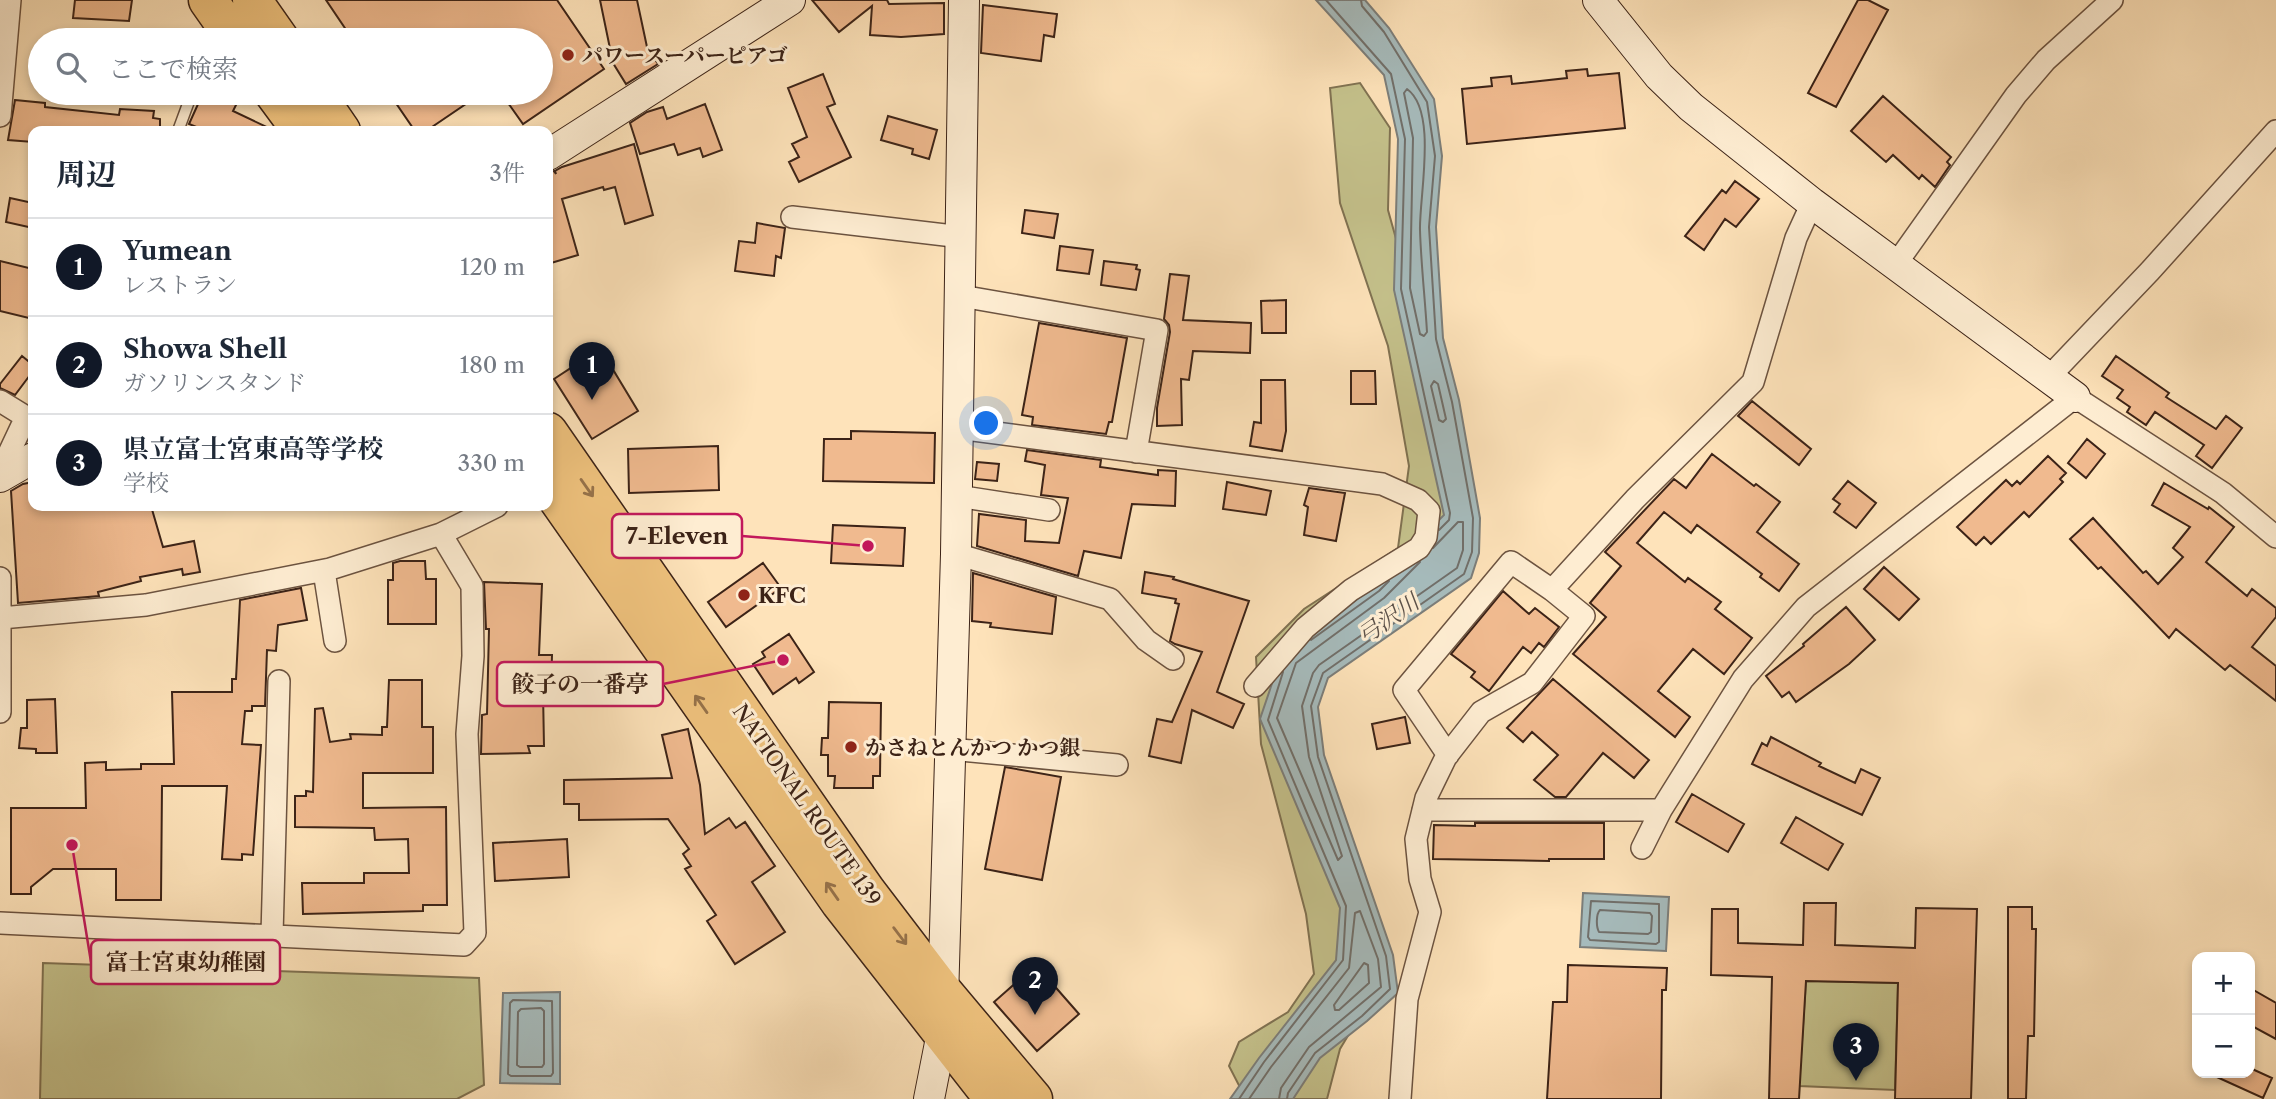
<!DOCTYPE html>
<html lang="ja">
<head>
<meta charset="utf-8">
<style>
	:root { --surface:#fff; --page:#f6f6f7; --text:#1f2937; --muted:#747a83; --line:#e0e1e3; --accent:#111827 }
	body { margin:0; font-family:"Libre Caslon Text","Noto Serif JP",serif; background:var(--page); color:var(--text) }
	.controls { position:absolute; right:21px; bottom:21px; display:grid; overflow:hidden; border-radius:14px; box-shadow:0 4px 10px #0003 }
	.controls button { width:63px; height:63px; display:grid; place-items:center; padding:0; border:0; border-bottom:2px solid var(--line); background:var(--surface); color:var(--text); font:35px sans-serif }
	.you { position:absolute; left:987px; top:424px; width:24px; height:24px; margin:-18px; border:5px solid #fff; border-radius:50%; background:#1a73e8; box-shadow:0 0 0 10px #1a73e833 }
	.badge { display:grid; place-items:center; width:46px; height:46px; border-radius:50%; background:var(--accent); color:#fff; font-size:23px; font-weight:700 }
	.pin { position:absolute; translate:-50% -58px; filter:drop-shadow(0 2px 4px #0008) }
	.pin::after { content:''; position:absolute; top:37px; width:24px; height:21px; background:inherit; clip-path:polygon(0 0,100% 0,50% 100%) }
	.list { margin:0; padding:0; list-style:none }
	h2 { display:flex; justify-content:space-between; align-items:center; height:91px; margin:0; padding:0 28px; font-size:30px }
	h2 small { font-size:23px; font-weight:400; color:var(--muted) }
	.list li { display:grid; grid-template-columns:46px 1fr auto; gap:21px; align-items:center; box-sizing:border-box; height:98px; padding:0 28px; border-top:2px solid var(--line) }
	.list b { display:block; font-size:26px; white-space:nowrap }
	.list p { margin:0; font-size:23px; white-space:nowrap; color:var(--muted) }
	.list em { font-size:23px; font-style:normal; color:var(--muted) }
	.icon { flex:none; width:38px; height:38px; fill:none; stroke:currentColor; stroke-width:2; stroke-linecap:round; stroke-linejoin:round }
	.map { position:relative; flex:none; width:2276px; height:1099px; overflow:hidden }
	.search { position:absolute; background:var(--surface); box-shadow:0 4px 10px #0003; left:28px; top:28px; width:525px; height:77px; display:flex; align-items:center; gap:18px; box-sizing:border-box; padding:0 24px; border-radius:38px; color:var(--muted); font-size:26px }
	.panel { position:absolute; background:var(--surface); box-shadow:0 4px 10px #0003; left:28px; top:126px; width:525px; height:385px; border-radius:14px }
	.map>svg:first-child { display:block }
	.green { fill:#c5c28c; stroke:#807252; stroke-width:2 }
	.water { fill:#a6bbbc; stroke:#7c7e7a; stroke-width:2 }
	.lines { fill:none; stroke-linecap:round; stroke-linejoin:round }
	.shore { stroke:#716f6a; stroke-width:2 }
	.building { fill:#f0ba8f; stroke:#3c2317; stroke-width:2 }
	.lane-casing { stroke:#6c5340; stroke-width:13 }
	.street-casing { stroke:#6c5340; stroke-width:24 }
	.secondary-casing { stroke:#3c2317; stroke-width:32 }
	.highway-casing { stroke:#3c2317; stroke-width:41 }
	.lane { stroke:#feedd2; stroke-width:10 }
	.street { stroke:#feedd2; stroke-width:21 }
	.secondary { stroke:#feedd2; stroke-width:30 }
	.highway { stroke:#efc27d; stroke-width:38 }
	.oneway { stroke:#96724a }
	.poi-dot { fill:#8f2418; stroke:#feedd2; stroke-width:2.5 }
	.labels { text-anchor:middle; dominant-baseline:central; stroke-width:6; stroke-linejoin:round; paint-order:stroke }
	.poi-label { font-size:21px; font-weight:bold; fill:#3c2317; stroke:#feedd2; text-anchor:start }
	.street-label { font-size:21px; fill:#3c2317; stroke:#feedd2 }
	.water-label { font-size:23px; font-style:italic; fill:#5c5149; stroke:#feedd2 }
	.leader { fill:none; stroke:#c2185b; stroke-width:2.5 }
	.callout-dot { fill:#c2185b; stroke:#feedd2; stroke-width:2.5 }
	.callout { fill:#feedd2; stroke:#c2185b; stroke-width:2.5 }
	.callout-label { font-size:23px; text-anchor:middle; font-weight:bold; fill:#3c2317 }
</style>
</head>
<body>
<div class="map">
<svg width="2276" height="1099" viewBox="0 0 2276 1099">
	<rect width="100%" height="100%" fill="#fee3ba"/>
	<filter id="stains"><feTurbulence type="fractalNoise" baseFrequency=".00286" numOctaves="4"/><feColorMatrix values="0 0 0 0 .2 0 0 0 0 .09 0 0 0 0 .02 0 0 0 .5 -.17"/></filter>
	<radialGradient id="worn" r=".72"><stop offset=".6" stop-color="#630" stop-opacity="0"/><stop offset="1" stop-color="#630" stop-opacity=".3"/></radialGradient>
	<path class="green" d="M1360,83L1390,128L1388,210L1419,321L1466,524L1319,666L1307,743L1382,979L1340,1049L1327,1099H1246L1229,1066L1239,1042L1288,1012L1314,974L1306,914L1261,744L1256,657L1304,609L1398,548L1409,466L1388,346L1340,203L1330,88Z
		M43,963L479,978L484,1085L457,1099H40Z
		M1806,981L1898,983L1895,1090L1799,1086Z"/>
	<path class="water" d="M1316,0H1365L1389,28L1434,99L1442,156L1436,227L1443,338L1459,400L1480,518L1479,553L1471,578L1328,678L1318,707L1324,755L1393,955L1398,993L1367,1021L1320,1058L1293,1099H1230L1259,1058L1336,960L1340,908L1260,719L1282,654L1375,586L1444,515L1394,290L1398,139L1384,75Z
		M1583,893L1669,897L1666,951L1580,947Z
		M560,992V1084L500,1083L503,993Z"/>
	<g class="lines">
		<path class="shore" d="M1326,0L1391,74L1405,139L1401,289L1450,513L1449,520L1439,530
			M1407,89C1438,111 1419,197 1420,230C1421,264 1425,298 1427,332L1424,336L1420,334L1410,288L1413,138L1404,93Z
			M1434,381L1438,384L1446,419L1443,422L1439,420L1431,386Z
			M1420,562L1384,598L1296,663L1277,718L1338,860L1342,856L1309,757L1302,706L1313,673L1319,665L1457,568L1463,550V522H1458L1433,548
			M1311,640L1379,591L1389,581
			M1591,901L1659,904V942L1656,944L1590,940L1588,937Z
			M1600,910L1650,913L1652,916L1651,932L1648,934L1599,932C1596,927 1596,914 1600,910Z
			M1364,963L1368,965L1369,983L1339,1010H1335L1334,1005Z
			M513,1000L552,1001L553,1073L551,1076H511L508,1074L510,1003Z
			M521,1009L541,1008L544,1011V1064L542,1067H520L517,1065L518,1012Z
			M1239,1099L1264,1062L1343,960L1346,906L1268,720L1283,672
			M1249,1099L1271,1067L1349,968L1355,913L1360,911L1378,959L1381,987L1309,1047L1281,1088L1279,1099
			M1287,1099L1288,1093L1315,1053L1362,1016L1390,989L1386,956L1318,757L1311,706L1323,673L1464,574L1472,552L1473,518L1452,402L1436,339L1429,227L1435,156L1427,102L1384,32L1362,6L1361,0"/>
	</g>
	<path class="building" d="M75,0H132L129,21L73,18Z
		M326,0H557L604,69L523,124L501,93H541V40H353Z
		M600,0H637L647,47L658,64L626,84L613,63Z
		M812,0H887L889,4L944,3V34L901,37L870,35L872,6L839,32Z
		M1858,0H1868L1888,10L1836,107L1808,93Z
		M983,5L1057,14L1054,37L1044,35L1041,61L981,53Z
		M1587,69L1588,76L1619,73L1625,128L1467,144L1462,89L1492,86L1491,78L1511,76L1512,84L1567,78L1566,71Z
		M823,74L835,104L827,107L851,157L799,182L789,162L799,157L792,144L807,137L788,88Z
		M203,93H215L237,103L233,111L275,131H206L189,124Z
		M389,93H482L426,131H415Z
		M1883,96L1951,157L1947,162L1950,165L1935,187L1922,175L1919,179L1893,155L1886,162L1851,131Z
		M15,100L45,103V107L119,115L120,109L154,111L153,118L160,119V131H33V142L8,140Z
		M705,104L722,150L703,157L700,148L678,155L674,144L640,154L630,123L647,112L663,107L667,119Z
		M888,116L937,130L929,159L912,154L913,149L881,140Z
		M634,144L653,215L625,224L615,187L604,190L603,187L562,199L578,255L551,263L548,252V172L554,171L556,174L555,171L562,167Z
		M1735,181L1759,199L1736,227L1725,219L1704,250L1685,236L1722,190L1726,193Z
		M10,198L33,203V228L6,222Z
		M1025,210L1058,214L1054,238L1022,233Z
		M757,223L785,228L781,258L776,256L774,276L735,271L739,241L755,243Z
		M1060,246L1093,250L1089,274L1057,270Z
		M0,261L33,269V319L0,311Z
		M1104,261L1137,265L1136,269L1140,270L1136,290L1101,285Z
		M1170,274L1189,276L1183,320L1251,323L1250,353L1193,351L1189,380L1181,379L1182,425L1157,426V408L1170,332L1169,325L1164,319Z
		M1286,300V333H1262L1261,301Z
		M1039,323L1127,338L1112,422H1109L1106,434L1032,425L1033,417L1022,415Z
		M22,356L33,365V371L15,395L0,388V384Z
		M2116,356L2169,393L2166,397L2216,429L2226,416L2242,428L2212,468L2196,456L2204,445L2155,412L2146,425L2127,412L2130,407L2117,398L2123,390L2102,376Z
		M592,363L597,371L609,363L638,411L592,439L554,379L577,364L581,370Z
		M1351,371H1375L1376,404H1351Z
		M1261,380H1285L1286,431L1282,451L1250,446L1254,422L1261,423Z
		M1752,401L1811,449L1799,465L1738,416Z
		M851,431L935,433L934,483L823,481L824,439H851Z
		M2087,439L2105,454L2086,478L2068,463Z
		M718,446L719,490L629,493L628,449Z
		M1027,450L1101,460L1100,467L1158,475V470L1176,471L1175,506L1132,504L1121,558L1084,551L1078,576L977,546L979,514L1026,520L1025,541L1059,543L1068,498L1041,495L1045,465L1025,461Z
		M1712,454L1754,486L1756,484L1780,502L1757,532L1799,564L1779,591L1760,577L1762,574L1697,525L1691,533L1664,512L1637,543L1685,582L1688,578L1721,602L1715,609L1752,638L1724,674L1693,649L1658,691L1690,717L1675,737L1573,654L1606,617L1590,603L1621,566L1605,552L1674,479L1686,488Z
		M2048,456L2066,473L2060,479L2063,482L2029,517L2024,512L1991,544L1984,537L1976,545L1957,527L2006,480L2012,486L2017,481L2020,484Z
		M977,462L999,464L997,481L975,479Z
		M1848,481L1876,503L1856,528L1834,512L1840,504L1833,499Z
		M33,482V506H151L163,547L194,541L200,572L183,575L182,569L140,577L141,581L98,592L99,596L18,603L11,491L23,484Z
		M1227,482L1271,491L1266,515L1223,509Z
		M2164,483L2208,509L2209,507L2234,527L2206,562L2247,596L2252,589L2276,608V617L2252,647L2276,666V701L2230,665L2225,670L2176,629L2169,638L2101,567L2098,569L2070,539L2093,518L2143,573L2146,571L2158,584L2183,557L2173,548L2190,527L2152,505Z
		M1309,488L1345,493L1336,541L1304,535L1308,507L1304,505Z
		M833,525L905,528L903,566L831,563Z
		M400,561H425L426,579H436V624H388V580H393V563Z
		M763,563L781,588L726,627L708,602Z
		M1884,567L1919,599L1899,620L1864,589Z
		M1145,572L1174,577L1173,579L1249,601L1217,692L1244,704L1233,728L1192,710L1181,763L1149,756L1157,719L1172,722L1202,652L1175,644L1170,641L1179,604L1175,603L1176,599L1142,593Z
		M973,573L1056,597L1052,634L990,627L991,623L972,621Z
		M484,582L542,584L539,655H552L551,692H543L544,746H528L530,753L481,754L482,715L487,714L489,629H486Z
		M301,588L307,620L278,625L276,651L267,650L265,706H252V711H245L242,744L261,745L253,855L242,854V860L222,859L227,786H162L161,900H116V869H53L31,887V894H11V808H86L85,763L106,762V770L141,769V764H174L172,692H232V679H236L240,600Z
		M1503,591L1529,614L1535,608L1559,627L1544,647L1539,643L1531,653L1523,647L1489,691L1471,677L1475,672L1451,654Z
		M1846,607L1875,640L1849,664L1796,702L1789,692L1782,697L1766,676L1804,646L1803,644Z
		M789,634L814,672L799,683L796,678L773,694L753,664L765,657L762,652Z
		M1553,679L1649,760L1634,778L1603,753L1566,797H1555L1534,780L1558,755L1532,732L1523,742L1507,728Z
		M389,680H422V727H433V773H363V808L446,807L447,905H423V911L303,914L302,883H364V873H409L408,839L375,840L374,828L295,827V796H306V791L313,792L315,709L323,708L330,742L351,739L350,734L382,735V727H387Z
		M55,699L57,753H36V749L19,748L21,728H27V700Z
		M829,702L881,703L880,776H873V788H834L835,776H828V755H821L822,738H828Z
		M1405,717L1410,743L1377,749L1372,724Z
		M688,729L700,785L705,834L729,818L736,828L745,822L775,866L752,882L785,932L735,964L707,921L716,915L685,869L691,866L683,854L689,849L668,819L579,820V804H564V780L672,778L662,735Z
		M1771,737L1821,763L1819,766L1855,783L1861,769L1880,778L1862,815L1752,764L1762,743L1767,746Z
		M1005,767L1061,777L1042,880L985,869Z
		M1692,794L1744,824L1728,852L1676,822Z
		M1796,817L1843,844L1828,870L1781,843Z
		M1475,823H1604V859H1549V861L1433,859L1434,825L1475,826Z
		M567,839L569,877L495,881L493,843Z
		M1804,903H1836L1835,945L1915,948L1916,908L1977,909L1971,1099H1895L1898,983L1806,981L1799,1099H1769L1772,977L1711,975L1712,909H1738V943L1803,945Z
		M2008,907H2032V929H2036L2034,1036H2028L2026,1099H2008Z
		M1036,965L1079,1014L1037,1051L994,1002Z
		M1568,965L1667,968L1666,990H1662L1661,1099H1547L1553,1002H1567Z
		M2250,988L2276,1003V1039L2250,1025Z
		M2250,1068L2272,1078L2263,1098L2208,1073H2250Z"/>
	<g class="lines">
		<defs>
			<path id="lane" d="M178,131L192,93"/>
			<path id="street" d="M0,116L10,0
				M792,217L962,237
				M1896,264L2016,95L2046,60L2112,0
				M961,296L1157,330L1136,452
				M2047,379L2150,271L2276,131
				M0,401L26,417L0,472
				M958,428L1382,484L1418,500L1429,511L1426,537L1419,548L1351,590L1305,628L1255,686
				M957,496L1049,510
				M956,554L1110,599L1146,640L1173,659
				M324,571L335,641
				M0,578V712
				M1,618L146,605L330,569L441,534L497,506
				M950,749L1117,765
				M1448,755L1404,690L1511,562L1552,590
				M1423,810H1661
				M1642,848L1661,810L1743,679L1806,607L2075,397L2223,493L2276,537
				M0,923L464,945L475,933L467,734L473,656L472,586L441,534
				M272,935L279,681
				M1400,1099L1407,999L1430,912L1420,879L1416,839L1426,798L1446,757L1481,712L1532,683L1584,616L1552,590L1635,499L1753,382L1796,238L1812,203"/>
			<path id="secondary" d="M1598,0L1659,76L1691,107L1812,203L2075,397
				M548,155L790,0
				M0,477L33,458
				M929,1099L942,1033L956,554L964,0"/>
			<path id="highway" d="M208,0L236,40
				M252,0L280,40
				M274,93L302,131
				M315,93L341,131
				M548,432L866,891L943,992L1033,1099
				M548,485L840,902L994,1099"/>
		</defs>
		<use href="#lane" class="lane-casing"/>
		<use href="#street" class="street-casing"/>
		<use href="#secondary" class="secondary-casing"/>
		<use href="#highway" class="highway-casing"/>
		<use href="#lane" class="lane"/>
		<use href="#street" class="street"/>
		<use href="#secondary" class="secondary"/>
		<use href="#highway" class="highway"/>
	</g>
	<defs><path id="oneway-shaft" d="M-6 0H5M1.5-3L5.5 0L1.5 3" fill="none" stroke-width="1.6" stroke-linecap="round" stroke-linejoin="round" transform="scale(1.75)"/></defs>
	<g class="oneway">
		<use href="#oneway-shaft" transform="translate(587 488) rotate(55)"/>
		<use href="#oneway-shaft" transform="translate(701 704) rotate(-125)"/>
		<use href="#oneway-shaft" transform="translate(832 891) rotate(-125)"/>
		<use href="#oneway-shaft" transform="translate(900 936) rotate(53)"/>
	</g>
	<g class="poi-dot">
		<circle cx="568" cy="55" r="7"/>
		<circle cx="744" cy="595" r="7"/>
		<circle cx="851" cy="747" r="7"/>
	</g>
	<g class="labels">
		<g class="poi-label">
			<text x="582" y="55">パワースーパーピアゴ</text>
			<text x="758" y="595">KFC</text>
			<text x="865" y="747">かさねとんかつ かつ銀</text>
		</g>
		<g class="street-label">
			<text transform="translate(807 805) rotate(55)">NATIONAL ROUTE 139</text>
		</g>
		<g class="water-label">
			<text transform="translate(1388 619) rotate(-35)">弓沢川</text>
		</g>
	</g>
	<path class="leader" d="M868 546L742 536M783 660L663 684M72 845L91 962"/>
	<g class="callout-dot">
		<circle cx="868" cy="546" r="7"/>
		<circle cx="783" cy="660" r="7"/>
		<circle cx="72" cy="845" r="7"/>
	</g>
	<g class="callout">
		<rect x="612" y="514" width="130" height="44" rx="7"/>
		<rect x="497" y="662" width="166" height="44" rx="7"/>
		<rect x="91" y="940" width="189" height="44" rx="7"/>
	</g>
	<g class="callout-label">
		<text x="677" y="544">7-Eleven</text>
		<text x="580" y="692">餃子の一番亭</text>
		<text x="186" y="970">富士宮東幼稚園</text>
	</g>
	<rect width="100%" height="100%" filter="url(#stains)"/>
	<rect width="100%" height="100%" fill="url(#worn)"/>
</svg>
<div class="controls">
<button>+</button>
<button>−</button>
</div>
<div class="you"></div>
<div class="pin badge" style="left:592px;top:400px">1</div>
<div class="pin badge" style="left:1035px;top:1015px">2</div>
<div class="pin badge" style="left:1856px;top:1081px">3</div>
<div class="search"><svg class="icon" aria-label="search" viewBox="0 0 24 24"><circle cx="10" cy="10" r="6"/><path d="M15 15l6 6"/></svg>ここで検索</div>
<section class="panel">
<h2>周辺<small>3件</small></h2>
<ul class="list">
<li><span class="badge">1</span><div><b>Yumean</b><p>レストラン</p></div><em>120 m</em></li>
<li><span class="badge">2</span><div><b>Showa Shell</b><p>ガソリンスタンド</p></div><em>180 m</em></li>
<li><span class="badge">3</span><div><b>県立富士宮東高等学校</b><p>学校</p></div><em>330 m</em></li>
</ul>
</section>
</div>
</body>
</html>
